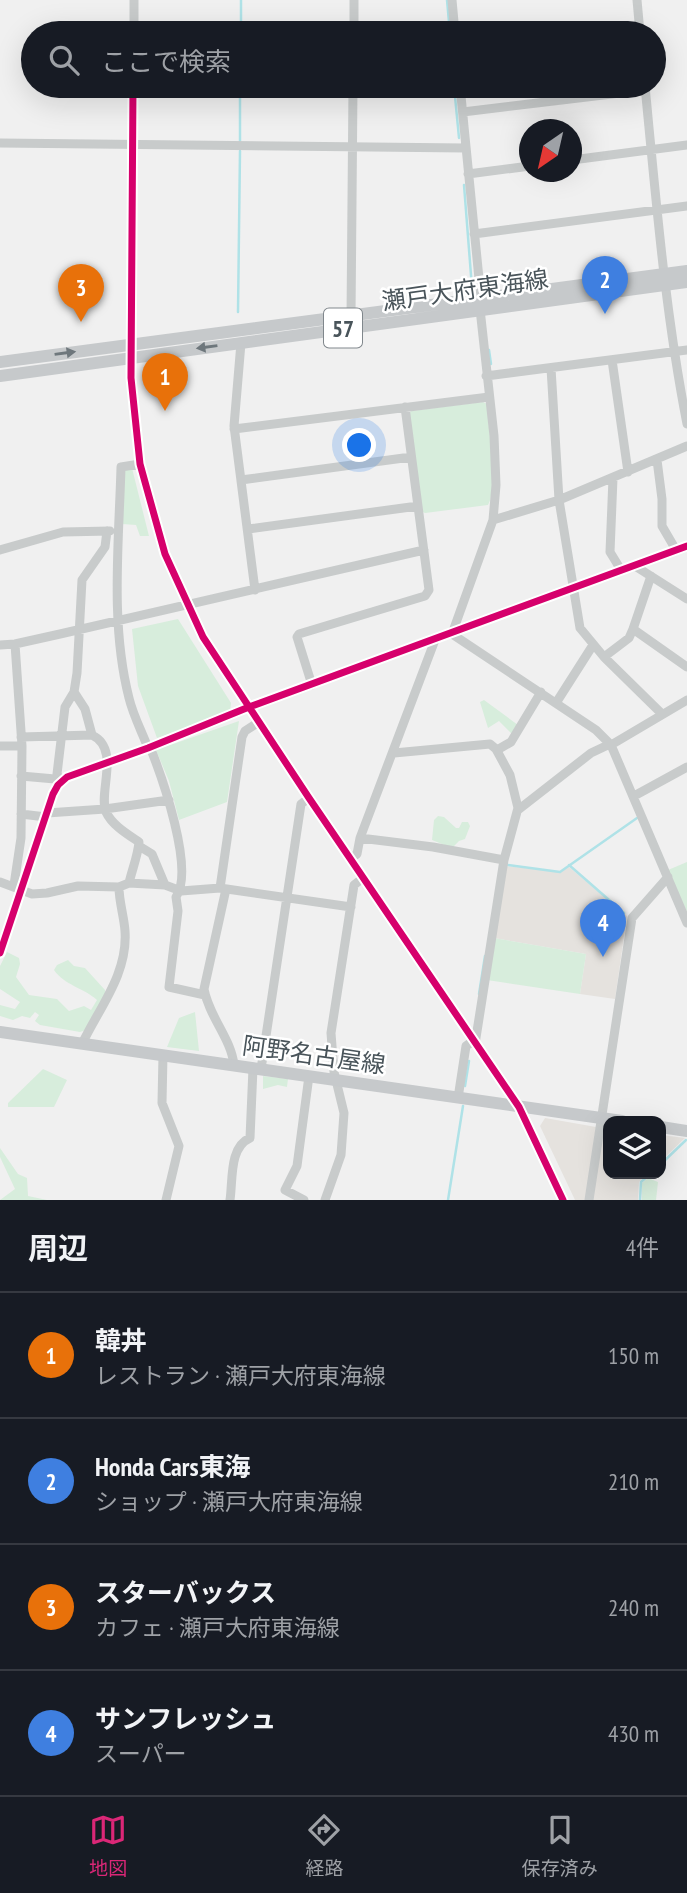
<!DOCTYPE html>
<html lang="ja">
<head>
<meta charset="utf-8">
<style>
	:root { --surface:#171b24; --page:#20242c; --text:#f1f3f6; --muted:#9ea1a6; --line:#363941; --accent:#db2777 }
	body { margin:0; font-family:"PT Sans Narrow","Noto Sans JP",sans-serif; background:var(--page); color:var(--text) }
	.controls { position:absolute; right:21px; bottom:21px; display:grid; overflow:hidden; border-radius:14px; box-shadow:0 7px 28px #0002 }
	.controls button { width:63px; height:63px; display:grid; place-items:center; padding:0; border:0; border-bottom:2px solid var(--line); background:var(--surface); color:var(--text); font:35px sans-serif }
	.compass { position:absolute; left:519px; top:119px; width:63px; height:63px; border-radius:50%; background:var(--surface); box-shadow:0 7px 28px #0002; rotate:214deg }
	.you { position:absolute; left:360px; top:446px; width:24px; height:24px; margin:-18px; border:5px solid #fff; border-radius:50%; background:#1a73e8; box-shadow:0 0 0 10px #1a73e833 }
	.badge { display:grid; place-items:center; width:46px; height:46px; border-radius:50%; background:var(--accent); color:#fff; font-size:23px; font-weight:700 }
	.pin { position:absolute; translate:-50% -58px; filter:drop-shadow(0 2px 4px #0008) }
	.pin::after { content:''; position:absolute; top:37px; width:24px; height:21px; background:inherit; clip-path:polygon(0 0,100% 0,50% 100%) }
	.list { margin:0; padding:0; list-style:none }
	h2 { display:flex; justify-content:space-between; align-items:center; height:91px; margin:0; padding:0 28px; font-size:30px }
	h2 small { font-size:23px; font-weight:400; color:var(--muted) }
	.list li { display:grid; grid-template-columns:46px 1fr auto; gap:21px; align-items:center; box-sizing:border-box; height:126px; padding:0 28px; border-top:2px solid var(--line) }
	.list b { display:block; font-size:26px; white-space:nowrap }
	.list p { margin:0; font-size:23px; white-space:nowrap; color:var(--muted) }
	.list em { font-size:23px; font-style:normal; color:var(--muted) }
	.icon { flex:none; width:38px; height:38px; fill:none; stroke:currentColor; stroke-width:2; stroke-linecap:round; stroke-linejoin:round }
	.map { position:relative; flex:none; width:687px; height:1200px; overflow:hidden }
	.search { position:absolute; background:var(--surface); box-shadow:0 7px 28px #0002; left:21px; right:21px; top:21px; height:77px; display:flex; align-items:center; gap:18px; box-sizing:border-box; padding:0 24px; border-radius:38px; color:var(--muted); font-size:26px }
	.sheet { height:595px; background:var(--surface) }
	nav { display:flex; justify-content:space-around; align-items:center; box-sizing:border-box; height:98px; border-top:2px solid var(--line); background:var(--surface); font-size:19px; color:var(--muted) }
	nav a { display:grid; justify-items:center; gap:4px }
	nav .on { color:var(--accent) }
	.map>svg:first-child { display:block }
	.commercial { fill:#e5e2de }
	.green { fill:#d7eddc }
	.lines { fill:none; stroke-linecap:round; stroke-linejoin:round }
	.stream { stroke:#afe2e7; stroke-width:2.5 }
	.minor { stroke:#c8cbcb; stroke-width:9 }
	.major { stroke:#c6c9cb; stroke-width:12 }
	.cycleway-casing { stroke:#fff; stroke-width:11 }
	.cycleway { stroke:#d6006c; stroke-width:7 }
	.oneway { fill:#6e777c }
	.labels { text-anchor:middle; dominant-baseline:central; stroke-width:5; stroke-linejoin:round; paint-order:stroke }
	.shield { fill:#fff; stroke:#80878c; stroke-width:2 }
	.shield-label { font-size:23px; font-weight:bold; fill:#49545a }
	.street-label { font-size:24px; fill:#49545a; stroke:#fff }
</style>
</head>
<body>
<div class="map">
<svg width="687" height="1200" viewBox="0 0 687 1200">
	<rect width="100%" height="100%" fill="#f0f0f0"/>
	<path class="commercial" d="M505,866L561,872L569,867L627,916L615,999L580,994L586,954L494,938Z
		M545,1118L596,1127L586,1200H575L540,1126Z
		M604,1127H608V1174H647L639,1182L638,1200H592Z
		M661,1135L685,1138L661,1161Z"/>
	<path class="green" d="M483,402L487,404C488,426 498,488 488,505L425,513L421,511L408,415L411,411Z
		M132,468L149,536H140L136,525L122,524L124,470Z
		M178,619L231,703L230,712L157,738L138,686L132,629Z
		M484,700L518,725L513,735L499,721L488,728L480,702Z
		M239,721L227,802L179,820L169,781L156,750Z
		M438,816L444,817L456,828H459L462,822H468L470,826L465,839L459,841L452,848L432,840L434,820Z
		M687,862V912L668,870Z
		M494,938L586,954L580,994L487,980Z
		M7,952L19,958L20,964L16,977L29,995L57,999L69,1011L84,1006L91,1010L97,1000C84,988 64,985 54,970L57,965L68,960L74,966L85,968L105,990V997L86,1030L80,1032L40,1025L35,1021L39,1015L35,1012L30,1018L22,1016L13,1020L0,1016V1005L15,1009L20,1002L0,989V966Z
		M195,1012L199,1051L167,1047L179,1018Z
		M43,1069L67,1080L54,1107H8V1103Z
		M263,1076L288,1079L287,1087L278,1085L263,1089Z
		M0,1148L18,1174L27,1178L28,1196L47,1200H0L15,1189L0,1157Z
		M648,1178L658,1182L656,1200H642V1183Z"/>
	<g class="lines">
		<path class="stream" d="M447,0L450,33
			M241,33V0
			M454,86L459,138
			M240,141V86
			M464,185L472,288
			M238,312L240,151
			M489,350L491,364
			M508,865L560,872L637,818
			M569,865L624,913
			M479,994L485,956
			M465,1086L469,1061
			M661,1164L686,1140
			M448,1200L463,1106
			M640,1200L641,1182L650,1174"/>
		<path class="minor" d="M452,0L455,33
			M637,0L640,33
			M134,33V0
			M354,33V0
			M613,33L640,29
			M133,86L131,378L140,464L165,554L203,637L309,798L519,1107L563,1200
			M460,86L481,299
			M645,86C656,199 665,312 687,424
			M463,112L645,90
			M0,143L465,148
			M572,160L687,145
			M468,174L530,166
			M474,234L687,206
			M351,317L353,86
			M241,343L234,426L255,590
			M612,360L628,472
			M551,368L559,500L580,628L604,657L662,714
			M486,376L687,350
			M234,429L489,397
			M657,460L662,499V526L676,550
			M140,464L121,467C119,542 110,624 129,698C133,715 142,732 148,748
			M613,478L610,552L621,570
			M241,480L411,457
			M493,520L559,500L687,446
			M248,529L418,506
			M0,550L63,532L110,531
			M635,566L687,599
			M633,629L651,576
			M452,634L596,730L611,745L687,923
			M452,634L493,520L496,485L494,436L480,309
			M0,645L15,644L60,634L424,550
			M604,657L629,638L633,629L687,667
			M312,685L297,637L299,634L425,596L429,590L405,407
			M74,692L85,709L92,735
			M556,703L593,645
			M611,745L687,700
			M0,746H22
			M150,747C162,777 195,870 176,897L178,911L169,987L205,995
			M497,750L511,742L541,692
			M394,753L490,744L496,749L510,775L518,808L504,860L475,1044
			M21,776L55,779L61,781
			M61,781L57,774L65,707L74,692L77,673L82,580L105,547L107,531
			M634,796L687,767
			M518,810L591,753L610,744
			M47,813L105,809L169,800
			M21,814L46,817
			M360,838L433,847L504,860
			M139,846L152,854L165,885
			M350,859L357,854L360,838L435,640
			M0,882L32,894L47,893L78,886L119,887L129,883C132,870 138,855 139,842C127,834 112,825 106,812C98,792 121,749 92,735L21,737
			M129,883L165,885L181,891L220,888L351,907
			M14,885L21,838L22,746L15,644
			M220,888L242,737L245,731L259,722
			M226,889L204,989C209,1017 231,1038 234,1065
			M0,953L53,794L58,785L67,777L148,748L249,707L687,546
			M82,1044C99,1008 128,974 125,931C124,916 119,902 119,887
			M163,1055L162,1103L179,1146L166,1200
			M261,1069L301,804L309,798
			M458,1098L466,1046L473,1041
			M230,1200C233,1180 229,1147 250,1138L253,1068
			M304,1200L285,1190L297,1166L309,1076
			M325,1200L341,1155L344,1113L334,1072L331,1033L354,885L363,878
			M589,1200L632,918L668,877"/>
		<path class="major" d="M0,362L687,271
			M0,376L687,282
			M0,1032L622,1121
			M661,1127L687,1131"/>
		<defs>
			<path id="cycleway" d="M133,86L131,378L140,464L165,554L203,637L309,798L519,1107L563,1200
				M0,953L53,794L58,785L67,777L148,748L249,707L687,546"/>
		</defs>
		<use href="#cycleway" class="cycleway-casing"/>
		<use href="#cycleway" class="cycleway"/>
	</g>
	<defs><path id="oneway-solid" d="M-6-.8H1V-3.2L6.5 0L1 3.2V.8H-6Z" transform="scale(1.75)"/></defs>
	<g class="oneway">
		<use href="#oneway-solid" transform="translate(207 347) rotate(172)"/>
		<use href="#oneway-solid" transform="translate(65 353) rotate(-8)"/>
	</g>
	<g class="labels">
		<rect class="shield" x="324" y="308.5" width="38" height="39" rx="5"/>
		<g class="shield-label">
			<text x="343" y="328">57</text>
		</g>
		<g class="street-label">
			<text transform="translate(465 290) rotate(-8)">瀬戸大府東海線</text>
			<text transform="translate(314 1055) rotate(8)">阿野名古屋線</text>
		</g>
	</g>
</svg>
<div class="controls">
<button><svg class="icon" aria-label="layers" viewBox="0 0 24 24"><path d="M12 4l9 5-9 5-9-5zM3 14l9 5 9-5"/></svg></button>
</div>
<svg class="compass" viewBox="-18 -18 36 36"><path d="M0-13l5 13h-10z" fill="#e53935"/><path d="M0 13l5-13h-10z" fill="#9ea1a6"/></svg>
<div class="you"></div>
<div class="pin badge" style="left:165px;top:411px;background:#e8710a">1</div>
<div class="pin badge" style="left:605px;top:314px;background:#3f7fe0">2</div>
<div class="pin badge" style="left:81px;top:322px;background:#e8710a">3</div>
<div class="pin badge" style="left:603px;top:957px;background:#3f7fe0">4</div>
<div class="search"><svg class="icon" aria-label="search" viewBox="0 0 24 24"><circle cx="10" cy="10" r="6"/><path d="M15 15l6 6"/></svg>ここで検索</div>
</div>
<section class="sheet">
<h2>周辺<small>4件</small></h2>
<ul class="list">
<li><span class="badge" style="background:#e8710a">1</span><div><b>韓丼</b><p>レストラン · 瀬戸大府東海線</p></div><em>150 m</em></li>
<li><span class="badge" style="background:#3f7fe0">2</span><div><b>Honda Cars東海</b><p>ショップ · 瀬戸大府東海線</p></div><em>210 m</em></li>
<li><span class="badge" style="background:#e8710a">3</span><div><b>スターバックス</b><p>カフェ · 瀬戸大府東海線</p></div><em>240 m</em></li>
<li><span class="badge" style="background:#3f7fe0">4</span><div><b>サンフレッシュ</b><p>スーパー</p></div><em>430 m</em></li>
</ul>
</section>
<nav>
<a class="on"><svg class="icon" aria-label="map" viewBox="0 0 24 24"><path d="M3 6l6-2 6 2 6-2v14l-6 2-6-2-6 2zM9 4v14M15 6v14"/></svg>地図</a>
<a><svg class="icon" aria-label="directions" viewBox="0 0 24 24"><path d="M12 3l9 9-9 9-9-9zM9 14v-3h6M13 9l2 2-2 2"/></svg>経路</a>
<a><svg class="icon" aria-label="saved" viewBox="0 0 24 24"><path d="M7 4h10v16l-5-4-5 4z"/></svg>保存済み</a>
</nav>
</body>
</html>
